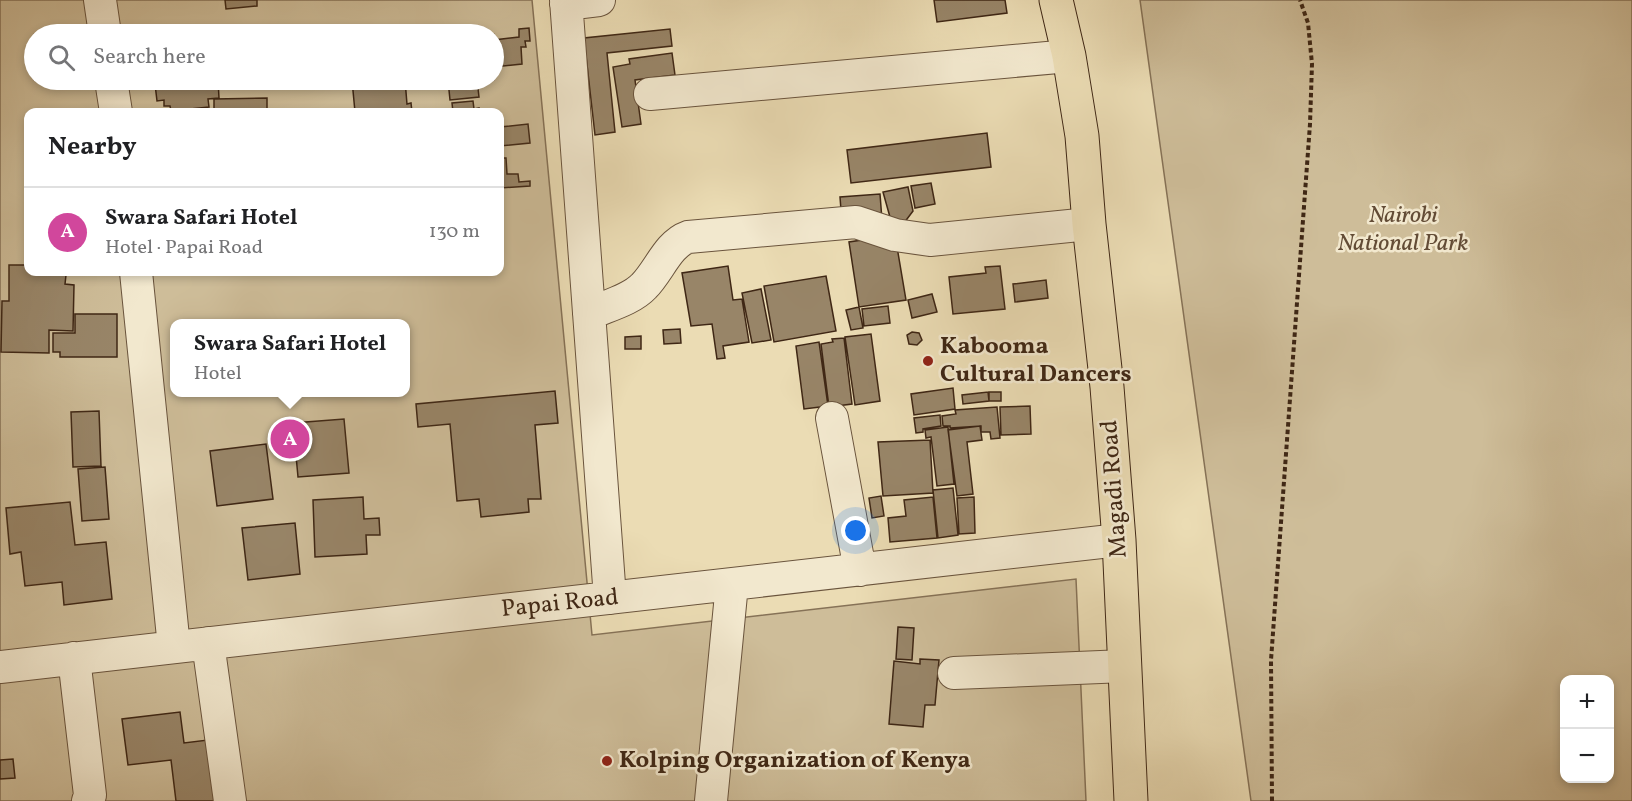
<!DOCTYPE html>
<html lang="en">
<head>
<meta charset="utf-8">
<style>
	:root { --surface:#fff; --page:#f2f2f2; --text:#202124; --muted:#757577; --line:#e0e0e0; --accent:#1a73e8 }
	body { margin:0; font-family:Vollkorn,serif; background:var(--page); color:var(--text) }
	.controls { position:absolute; right:18px; bottom:18px; display:grid; overflow:hidden; border-radius:12px; box-shadow:0 3px 9px #0003 }
	.controls button { width:54px; height:54px; display:grid; place-items:center; padding:0; border:0; border-bottom:2px solid var(--line); background:var(--surface); color:var(--text); font:30px sans-serif }
	.you { position:absolute; left:856px; top:531px; width:21px; height:21px; margin:-15px; border:4px solid #fff; border-radius:50%; background:#1a73e8; box-shadow:0 0 0 9px #1a73e833 }
	.badge { display:grid; place-items:center; width:39px; height:39px; border-radius:50%; background:var(--accent); color:#fff; font-size:20px; font-weight:700 }
	.pin { position:absolute; translate:-50% -50%; border:3px solid #fff; box-shadow:0 2px 6px #0006 }
	.popup { position:absolute; left:170px; top:319px; width:240px; height:78px; box-sizing:border-box; display:grid; place-content:center; border-radius:12px; background:var(--surface); filter:drop-shadow(0 2px 4px #0005); font-size:20px; white-space:nowrap; color:var(--muted) }
	.popup b { font-size:22px; color:var(--text) }
	.popup::after { content:''; position:absolute; left:50%; top:100%; margin-left:-12px; border:12px solid transparent; border-top-color:var(--surface) }
	.list { margin:0; padding:0; list-style:none }
	h2 { display:flex; justify-content:space-between; align-items:center; height:78px; margin:0; padding:0 24px; font-size:26px }
	h2 small { font-size:20px; font-weight:400; color:var(--muted) }
	.list li { display:grid; grid-template-columns:39px 1fr auto; gap:18px; align-items:center; box-sizing:border-box; height:90px; padding:0 24px; border-top:2px solid var(--line) }
	.list b { display:block; font-size:22px; white-space:nowrap }
	.list p { margin:0; font-size:20px; white-space:nowrap; color:var(--muted) }
	.list em { font-size:20px; font-style:normal; color:var(--muted) }
	.icon { flex:none; width:33px; height:33px; fill:none; stroke:currentColor; stroke-width:2; stroke-linecap:round; stroke-linejoin:round }
	.map { position:relative; flex:none; width:1632px; height:801px; overflow:hidden }
	.search { position:absolute; background:var(--surface); box-shadow:0 3px 9px #0003; left:24px; top:24px; width:480px; height:66px; display:flex; align-items:center; gap:15px; box-sizing:border-box; padding:0 21px; border-radius:33px; color:var(--muted); font-size:22px }
	.panel { position:absolute; background:var(--surface); box-shadow:0 3px 9px #0003; left:24px; top:108px; width:480px; height:168px; border-radius:12px }
	.map>svg:first-child { display:block }
	.green { fill:#cebd99; stroke:#867257; stroke-width:1.5; fill-rule:evenodd }
	.building { fill:#988568; stroke:#3f2715; stroke-width:1.5 }
	.lines { fill:none; stroke-linecap:round; stroke-linejoin:round }
	.minor-casing { stroke:#6a543d; stroke-width:34 }
	.highway-casing { stroke:#3f2715; stroke-width:35 }
	.path { stroke:#3f2715; stroke-width:4; stroke-dasharray:4.5 3; stroke-linecap:butt }
	.minor { stroke:#f2e8ce; stroke-width:32 }
	.highway { stroke:#ebdcb4; stroke-width:33 }
	.poi-dot { fill:#8f2418; stroke:#f2e8ce; stroke-width:2 }
	.labels { text-anchor:middle; dominant-baseline:central; stroke-width:5; stroke-linejoin:round; paint-order:stroke }
	.park-label { font-size:24px; font-style:italic; fill:#634c36; stroke:#f2e8ce }
	.poi-label { font-size:24px; font-weight:bold; fill:#3f2715; stroke:#f2e8ce; text-anchor:start }
	.street-label { font-size:24px; fill:#3f2715; stroke:#f2e8ce }
</style>
</head>
<body>
<div class="map">
<svg width="1632" height="801" viewBox="0 0 1632 801">
	<rect width="100%" height="100%" fill="#ebdcb4"/>
	<filter id="stains"><feTurbulence type="fractalNoise" baseFrequency=".00333" numOctaves="4"/><feColorMatrix values="0 0 0 0 .2 0 0 0 0 .09 0 0 0 0 .02 0 0 0 .5 -.17"/></filter>
	<radialGradient id="worn" r=".72"><stop offset=".6" stop-color="#630" stop-opacity="0"/><stop offset="1" stop-color="#630" stop-opacity=".3"/></radialGradient>
	<path class="green" d="M0,0H532L592,635L1076,579L1086,801H0ZM34,34H494V80H34ZM28,112H500V272H28ZM174,324H406V392H174Z
		M1140,0H1632V801H1251ZM1564,680H1610V778H1564Z"/>
	<path class="building" d="M225,0H257V6L226,9Z
		M934,0H1005L1007,13L937,22Z
		M529,28L530,41H525L526,47H521L522,64L494,67V40L519,37V29Z
		M670,29L672,46L607,53L615,132L595,135L584,38Z
		M672,53L675,75L635,80L641,124L622,127L613,67L630,64L629,59Z
		M170,80H218L219,98L208,99L209,107L171,111L170,106H164V100L157,101L155,84L170,82Z
		M352,80H405L407,104L411,103L412,112H355Z
		M448,80H477L479,97L450,100Z
		M267,98V112H214V99Z
		M473,101L474,109L479,108V112H453L452,103Z
		M528,124L530,143L500,146V127Z
		M987,133L991,167L851,183L847,150Z
		M500,158H506L507,174H518L519,182L530,181V186L500,188Z
		M931,183L935,204L915,208L911,186Z
		M908,187L913,211L895,235L883,192Z
		M880,194L882,220L842,223L840,197Z
		M895,235L906,300L859,307L849,242Z
		M9,265H28V272H46L45,275H66L65,284L74,285L73,331L49,330V353L1,352L2,301H9Z
		M728,266L733,300L742,299L749,342L723,346L725,358L717,359L712,324L691,326L682,273Z
		M1000,266L1005,309L953,314L949,277L986,273L985,267Z
		M826,276L836,331L774,342L764,286Z
		M1046,280L1048,298L1015,302L1013,284Z
		M761,289L771,340L752,343L742,293Z
		M932,294L937,312L912,318L908,300Z
		M888,306L890,323L864,326L862,309Z
		M859,307L863,328L851,330L846,310Z
		M75,314H117V357H60V352H53V333H75Z
		M680,329L681,343L664,344L663,330Z
		M912,332L919,333L922,340L917,345L909,344L907,335Z
		M871,334L880,401L855,405L845,337Z
		M641,336V349H625V337Z
		M844,338L852,404L829,407L821,344L833,342L832,339Z
		M819,342L828,406L804,409L796,346Z
		M953,388L955,409L914,415L911,394Z
		M555,391L558,423L535,425L541,499H528L529,512L481,517L479,499L457,501L450,424L418,427L416,404Z
		M988,392L989,401L963,404L962,395Z
		M989,392H1001V401H989Z
		M1030,406L1031,434L1001,435L1000,407Z
		M997,407L1000,438L991,439L990,432H981V426L950,428V426H943L942,416L956,414L955,410Z
		M99,411L101,466L73,467L71,412Z
		M940,415L941,426L923,429V432L916,433L914,418Z
		M344,419L349,473L298,477L293,423Z
		M980,426L982,440L967,442L973,494L957,496L948,430Z
		M948,427L954,484L937,486L931,437L926,438L925,430Z
		M930,440L933,493L883,496L878,442Z
		M266,444L273,499L217,506L210,451Z
		M105,467L109,519L82,521L78,469Z
		M953,488L958,535L938,538L933,490Z
		M881,496L884,516L872,518L869,498Z
		M363,497L364,519L379,518L380,535H366L367,554L315,557L313,500Z
		M933,497L937,538L890,542L888,518L906,516L904,500Z
		M974,497L975,533L959,534L957,498Z
		M70,502L75,545L106,542L112,599L64,605L62,582L25,586L21,552L10,554L6,508Z
		M295,523L300,574L248,580L242,528Z
		M898,627L914,628L912,660L896,659Z
		M920,659L939,660L935,705H925L923,727L889,724L894,661L920,664Z
		M180,712L184,743L216,739L223,801H176L171,760L128,765L122,719Z
		M13,759L15,778L0,779V760Z"/>
	<g class="lines">
		<defs>
			<path id="minor" d="M100,0L105,34
				M566,0L610,598
				M566,4L599,0
				M111,80L116,112
				M650,94L1069,56
				M136,272L174,647
				M589,314C606,306 631,300 644,286C659,271 668,244 688,237L856,222L895,235L930,240L1089,224
				M832,418L860,570
				M208,643L230,801
				M74,658L90,795L88,801
				M0,667L1119,540
				M954,673L1125,666
				M711,801L732,584"/>
			<path id="highway" d="M1056,0L1069,56L1082,136L1089,224L1107,387L1119,540L1131,801"/>
		</defs>
		<use href="#minor" class="minor-casing"/>
		<use href="#highway" class="highway-casing"/>
		<path class="path" d="M1272,801L1271,660L1310,124L1312,64L1308,23L1300,0"/>
		<use href="#minor" class="minor"/>
		<use href="#highway" class="highway"/>
	</g>
	<g class="poi-dot">
		<circle cx="928" cy="361" r="6"/>
		<circle cx="607" cy="761" r="6"/>
	</g>
	<g class="labels">
		<g class="park-label">
			<text x="1403" y="216">Nairobi<tspan x="1403" dy="28">National Park</tspan></text>
		</g>
		<g class="poi-label">
			<text x="940" y="347">Kabooma<tspan x="940" dy="28">Cultural Dancers</tspan></text>
			<text x="619" y="761">Kolping Organization of Kenya</text>
		</g>
		<g class="street-label">
			<text transform="translate(1115 489) rotate(-94)">Magadi Road</text>
			<text transform="translate(560 604) rotate(-6)">Papai Road</text>
		</g>
	</g>
	<rect width="100%" height="100%" filter="url(#stains)"/>
	<rect width="100%" height="100%" fill="url(#worn)"/>
</svg>
<div class="controls">
<button>+</button>
<button>−</button>
</div>
<div class="you"></div>
<div class="pin badge" style="left:290px;top:439px;background:#d1479c">A</div>
<div class="popup"><b>Swara Safari Hotel</b>Hotel</div>
<div class="search"><svg class="icon" aria-label="search" viewBox="0 0 24 24"><circle cx="10" cy="10" r="6"/><path d="M15 15l6 6"/></svg>Search here</div>
<section class="panel">
<h2>Nearby<small></small></h2>
<ul class="list">
<li><span class="badge" style="background:#d1479c">A</span><div><b>Swara Safari Hotel</b><p>Hotel · Papai Road</p></div><em>130 m</em></li>
</ul>
</section>
</div>
</body>
</html>
